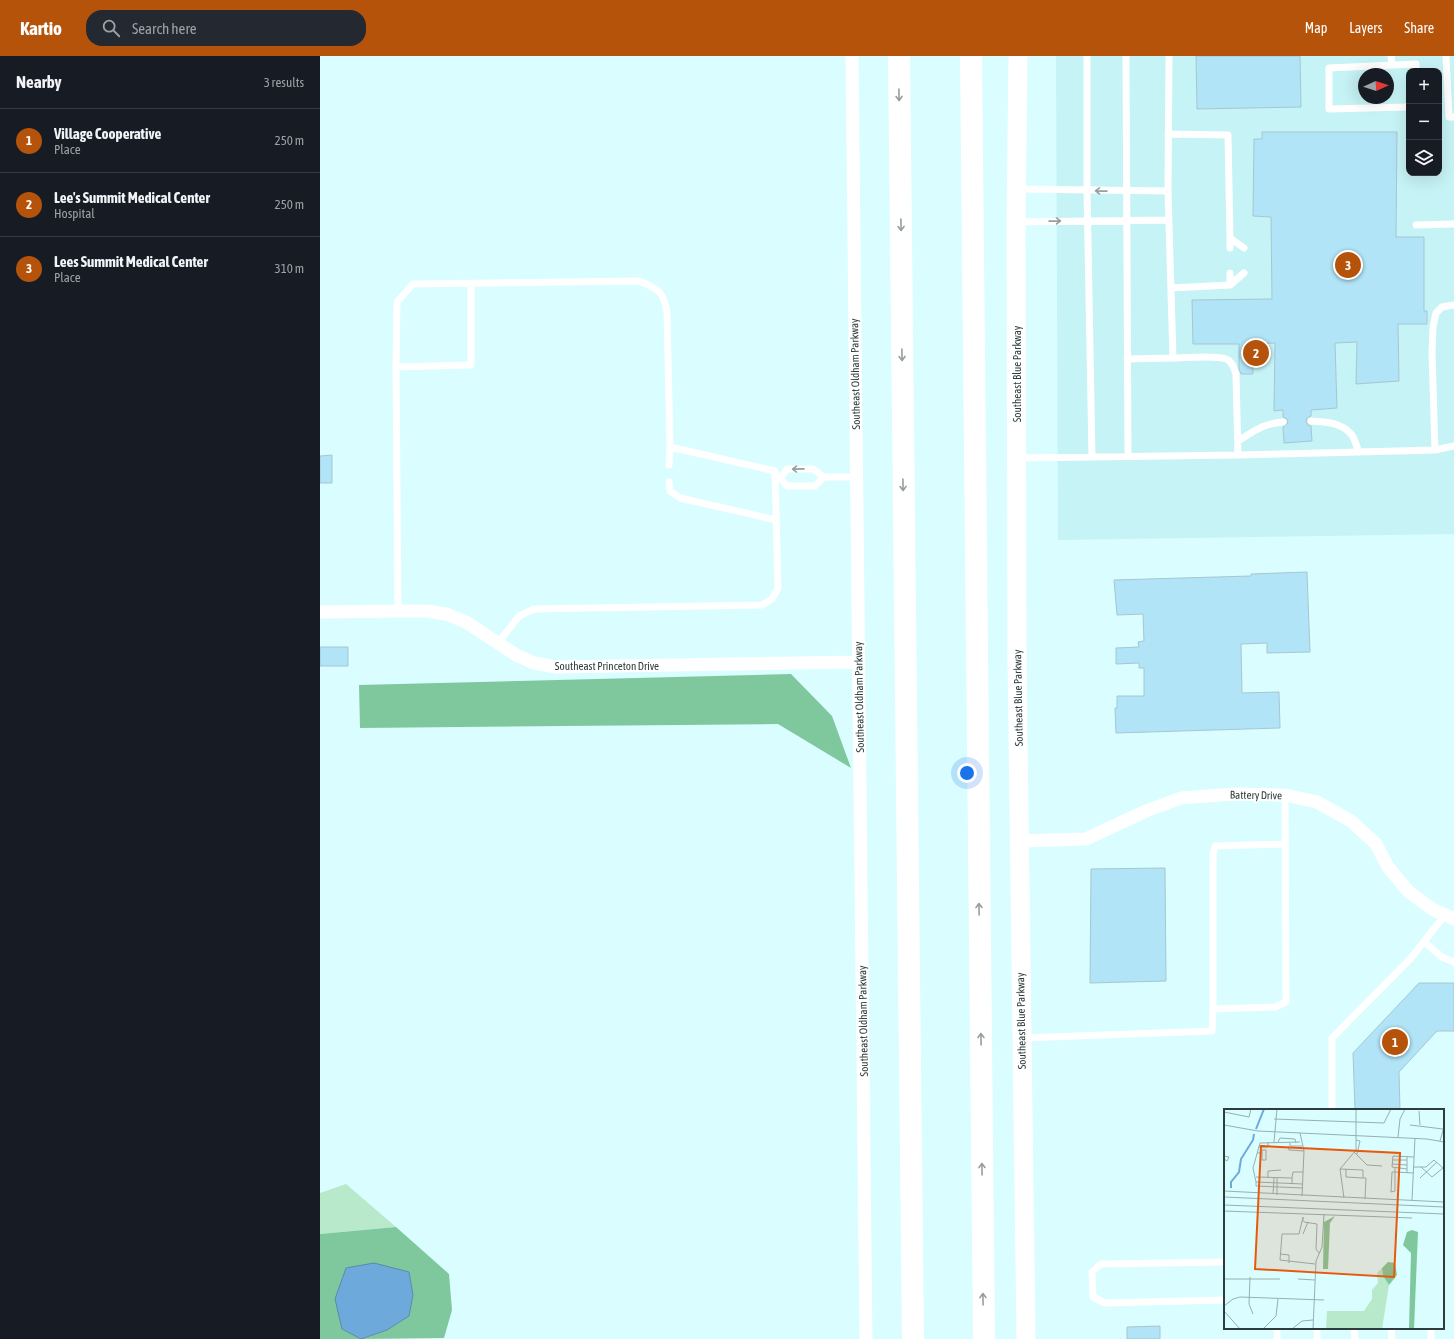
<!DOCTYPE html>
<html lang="en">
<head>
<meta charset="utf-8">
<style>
	:root { --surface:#171b24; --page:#242831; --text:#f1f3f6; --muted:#9ea1a6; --line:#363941; --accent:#b45309 }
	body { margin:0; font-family:"Asap Condensed",sans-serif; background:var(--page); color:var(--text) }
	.controls { position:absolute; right:12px; top:12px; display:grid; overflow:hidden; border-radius:8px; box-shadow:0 4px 16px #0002 }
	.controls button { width:36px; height:36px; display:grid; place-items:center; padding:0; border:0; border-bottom:1px solid var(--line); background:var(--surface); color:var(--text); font:20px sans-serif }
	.compass { position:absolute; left:1038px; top:12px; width:36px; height:36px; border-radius:50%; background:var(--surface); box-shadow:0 4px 16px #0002; rotate:87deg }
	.you { position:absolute; left:647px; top:717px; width:14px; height:14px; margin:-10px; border:3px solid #fff; border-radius:50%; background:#1a73e8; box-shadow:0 0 0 6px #1a73e833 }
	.badge { display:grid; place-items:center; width:26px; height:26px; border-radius:50%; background:var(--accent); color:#fff; font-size:13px; font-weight:700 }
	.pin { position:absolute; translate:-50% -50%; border:2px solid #fff; box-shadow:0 1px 4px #0006 }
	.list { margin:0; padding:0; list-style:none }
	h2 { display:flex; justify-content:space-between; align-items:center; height:52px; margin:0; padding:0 16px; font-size:17px }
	h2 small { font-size:13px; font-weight:400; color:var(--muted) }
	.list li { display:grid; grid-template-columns:26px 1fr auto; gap:12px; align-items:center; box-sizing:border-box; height:64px; padding:0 16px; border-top:1px solid var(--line) }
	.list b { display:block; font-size:15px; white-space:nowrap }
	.list p { margin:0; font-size:13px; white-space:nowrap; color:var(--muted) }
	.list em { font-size:13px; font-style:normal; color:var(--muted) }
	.icon { flex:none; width:22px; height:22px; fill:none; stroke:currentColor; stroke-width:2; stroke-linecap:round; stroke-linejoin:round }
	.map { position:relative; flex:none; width:1134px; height:1283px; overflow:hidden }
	header { display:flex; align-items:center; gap:24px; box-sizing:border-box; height:56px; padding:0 20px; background:var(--accent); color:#fff }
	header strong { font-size:19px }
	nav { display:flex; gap:22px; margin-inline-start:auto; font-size:14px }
	.search { width:280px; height:36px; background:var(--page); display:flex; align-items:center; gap:10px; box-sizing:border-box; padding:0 14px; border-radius:16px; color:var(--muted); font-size:15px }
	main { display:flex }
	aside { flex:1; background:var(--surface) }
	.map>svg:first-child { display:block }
	.built { fill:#c6f3f5; fill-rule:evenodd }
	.green { fill:#b8e9cb }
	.forest { fill:#7fc89d }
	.water { fill:#6daadb; stroke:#5a89ac }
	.building { fill:#b1e4f6; stroke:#a7c6d1 }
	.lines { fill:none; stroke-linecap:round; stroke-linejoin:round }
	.lane { stroke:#fff; stroke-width:7 }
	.street { stroke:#fff; stroke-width:13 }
	.secondary { stroke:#fff; stroke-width:19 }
	.highway { stroke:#fff; stroke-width:22 }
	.oneway { stroke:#969e9e }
	.labels { text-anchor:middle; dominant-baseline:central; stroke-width:4; stroke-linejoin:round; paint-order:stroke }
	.street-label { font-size:11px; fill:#2e3c3d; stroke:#fff }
	.inset-river { fill:none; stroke:#6daadb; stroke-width:2 }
	.inset-road { fill:none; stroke:#95b0b1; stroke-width:1 }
	.view { fill:#e8590c; fill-opacity:0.15; stroke:#e8590c; stroke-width:2 }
	.inset-edge { fill:none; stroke:#2e3c3d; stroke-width:2 }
</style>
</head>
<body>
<header>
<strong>Kartio</strong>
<div class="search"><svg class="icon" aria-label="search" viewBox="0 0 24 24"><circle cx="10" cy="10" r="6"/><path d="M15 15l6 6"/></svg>Search here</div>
<nav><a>Map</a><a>Layers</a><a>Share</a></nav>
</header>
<main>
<aside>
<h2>Nearby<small>3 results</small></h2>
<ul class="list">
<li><span class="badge">1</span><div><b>Village Cooperative</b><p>Place</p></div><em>250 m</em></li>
<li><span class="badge">2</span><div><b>Lee's Summit Medical Center</b><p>Hospital</p></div><em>250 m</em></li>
<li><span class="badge">3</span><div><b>Lees Summit Medical Center</b><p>Place</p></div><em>310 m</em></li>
</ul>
</aside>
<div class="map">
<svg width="1134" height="1283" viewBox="0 0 1134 1283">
	<rect width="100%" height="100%" fill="#dafdff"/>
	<path class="built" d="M736,0H1134V478L738,484ZM1089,15H1119V117H1089ZM1044,18H1068V42H1044Z"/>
	<path class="green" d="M26,1128L76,1171L0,1178V1137Z"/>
	<path class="forest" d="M471,618L512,660L531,712L458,668L40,672L39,629Z
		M76,1171L129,1218L132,1254L124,1282L42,1283L67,1274L89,1260L93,1239L89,1216L22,1273L41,1283H0V1178Z"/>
	<path class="water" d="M54,1207L89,1216L93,1239L89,1260L67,1274L41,1283L22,1273L15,1243L26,1212Z"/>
	<path class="building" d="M876,0H980L981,51L877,53Z
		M942,76H1077L1076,181H1104V255H1107V268H1078L1079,325L1036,328L1037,286L1015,287L1017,352L991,354V360L987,362L986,365L988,369L991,370L992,385L964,387L963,371L967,368L968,365L967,363L963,361V354L954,355L955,287L932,288L933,318H921L919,313V288H873L872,244L952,243L951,161L933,160L934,83H942Z
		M12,399V427H0V400Z
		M987,516L990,596L947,597V587L921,588L922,637L959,636L960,672L796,677L795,652H797V640H824V612H819V607L796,608V592L819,591L818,586L824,585L823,558L797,559L794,524L931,520V518Z
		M0,591H28V610H0Z
		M845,812L846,925L770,927L771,813Z
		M1099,927H1134V975H1117L1079,1016L1080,1054H1035L1033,997Z
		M840,1270V1283H807V1271Z"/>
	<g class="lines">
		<path class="lane" d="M767,0V134L772,401
			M806,0L808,400
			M1071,0L1072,9
			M1126,0L1129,61H1134
			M1089,51L1009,53V12L1096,8V15
			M848,78L908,79L910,182L924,192
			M698,133L848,135
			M696,166L848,164
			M1096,169L1134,168
			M910,182V192
			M910,217V229
			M851,232L910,229L924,217
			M853,302C865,302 896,299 906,303C912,305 914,312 916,318L918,399
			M807,303L853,302L848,135L849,0
			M76,311L151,309V228
			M991,365C1005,366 1021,366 1031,378C1035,382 1036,390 1039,396
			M918,385C936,374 942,368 963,366
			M1115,394L1112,296L1113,271L1116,257L1122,251L1134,249
			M698,402L918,399L1115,394L1134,390
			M349,409L350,391
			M504,421H537
			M455,422H460L467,430H495L504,421L493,413H467L460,422
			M349,426L350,435L360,442L456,464
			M78,555L76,311L77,246L93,228L319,225C338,233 343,234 347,256L350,391L455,415L458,532L452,543L442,549L214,553L199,560L178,587
			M1104,886L1122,901L1134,906
			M893,953V798L895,790L965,788
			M703,982L892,975L893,953L955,951L966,946L965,739
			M1012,1054V982L1091,902L1125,859
			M905,1206L781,1208L772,1216L773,1241L785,1247L905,1244
			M957,1272V1283
			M997,1272V1283
			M1034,1272L1035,1283
			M1071,1272L1072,1283
			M1111,1272V1283"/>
		<path class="street" d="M532,0L546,1283
			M0,556L82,555H107L126,558L146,566L196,599L214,607L236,611L539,606
			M699,785L766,783L826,755L861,742L914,738L965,739L997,746L1031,765L1056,788L1068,811L1089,836L1112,853L1134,863"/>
		<path class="secondary" d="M698,0L696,166L697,603L706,1283"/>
		<path class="highway" d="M579,0L593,1283
			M651,0L664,1283"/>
	</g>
	<defs><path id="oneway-shaft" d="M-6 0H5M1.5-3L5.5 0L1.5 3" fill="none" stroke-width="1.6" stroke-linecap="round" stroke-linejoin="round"/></defs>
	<g class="oneway">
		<use href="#oneway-shaft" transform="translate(579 39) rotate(89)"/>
		<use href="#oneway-shaft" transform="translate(781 135) rotate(-179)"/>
		<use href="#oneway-shaft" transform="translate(735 165) rotate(-1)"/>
		<use href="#oneway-shaft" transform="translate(581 169) rotate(89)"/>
		<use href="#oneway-shaft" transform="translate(582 299) rotate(89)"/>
		<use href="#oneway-shaft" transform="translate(478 413) rotate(179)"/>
		<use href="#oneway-shaft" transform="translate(583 429) rotate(89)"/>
		<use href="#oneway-shaft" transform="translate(659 853) rotate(-91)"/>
		<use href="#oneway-shaft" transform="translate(661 983) rotate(-91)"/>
		<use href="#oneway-shaft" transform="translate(662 1113) rotate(-91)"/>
		<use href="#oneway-shaft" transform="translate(663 1243) rotate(-91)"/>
	</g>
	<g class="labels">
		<g class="street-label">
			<text transform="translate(535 318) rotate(-91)">Southeast Oldham Parkway</text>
			<text transform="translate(697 318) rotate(-90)">Southeast Blue Parkway</text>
			<text x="287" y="610">Southeast Princeton Drive</text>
			<text transform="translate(539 641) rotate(-91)">Southeast Oldham Parkway</text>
			<text transform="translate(698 642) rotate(-91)">Southeast Blue Parkway</text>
			<text transform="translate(936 739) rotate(1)">Battery Drive</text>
			<text transform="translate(543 965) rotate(-91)">Southeast Oldham Parkway</text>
			<text transform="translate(701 965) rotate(-91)">Southeast Blue Parkway</text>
		</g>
	</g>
	<g transform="translate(904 1053)">
		<rect width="220" height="220" fill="#dafdff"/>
		<path d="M158,159L159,167L165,176L158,220H102L103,202H140L148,190V181L154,174L153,164Z" fill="#b8e9cb"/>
		<path d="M111,107L106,114L104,160H99L100,113ZM188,121L194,123L190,220H185L187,144L179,136L183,123ZM164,153L171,154L173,166L165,176L159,167L158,159Z" fill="#7fc89d"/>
		<path class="inset-river" d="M32,20L40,0M7,79V73L15,63L17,50L29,31L30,25"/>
		<path class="inset-road" d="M195,2L196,16M0,3L25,8L27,0M50,10L160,14L167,0M0,16L34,22L203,30L220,33M186,16L219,20M76,24L80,42L78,87M174,28L176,10L181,0M132,31L136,32L133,45M216,32L220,18M50,33L53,0M54,33L56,29L71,30L72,34M76,33L36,34L29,59L32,73L79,75M66,34V37H78M64,37L65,41L80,42M34,38H44V33M130,43L143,56L158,57M33,44H38V51H42V41H38V44M0,47L5,48L3,52L0,50M169,51H183M168,55L183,56M189,58H202L210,51L219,59L208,68L197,58M171,59V82L167,83L168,63H171L189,64M116,60L139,61V69H142L141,90M122,60V68L139,69M183,60L168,58L169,47L190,48M183,64V47M32,68L68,69V74M44,69V62L57,61M68,69L69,63H79M196,69L213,53M32,73V77L79,79M0,82L220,93M49,85L50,69M53,86V69M0,88L220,98M120,89L116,60L132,41V0M188,91L191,29M0,96L220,105M0,102L188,109M79,113V108L75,125H58L56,151L91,155M80,113L93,115L92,140L95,144M79,125L84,113M56,145L65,146V154M26,168L25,195L29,205M0,170H56M74,170L91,171M0,197L9,190L16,188L100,191M0,202L16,220M39,220L52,207L54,190M68,220L78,212L89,211M89,220L92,152L98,138L100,105"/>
		<path class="view" d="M37,37L176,44L170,168L31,160Z"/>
		<rect width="220" height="220" class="inset-edge"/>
	</g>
</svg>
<div class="controls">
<button>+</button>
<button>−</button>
<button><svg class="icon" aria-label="layers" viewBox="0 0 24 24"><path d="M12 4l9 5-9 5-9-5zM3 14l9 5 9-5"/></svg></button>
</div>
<svg class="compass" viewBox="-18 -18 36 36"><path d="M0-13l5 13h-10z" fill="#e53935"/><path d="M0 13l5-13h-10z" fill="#9ea1a6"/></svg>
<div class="you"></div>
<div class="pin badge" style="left:1075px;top:986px">1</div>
<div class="pin badge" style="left:936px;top:297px">2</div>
<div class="pin badge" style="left:1028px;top:209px">3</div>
</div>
</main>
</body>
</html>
